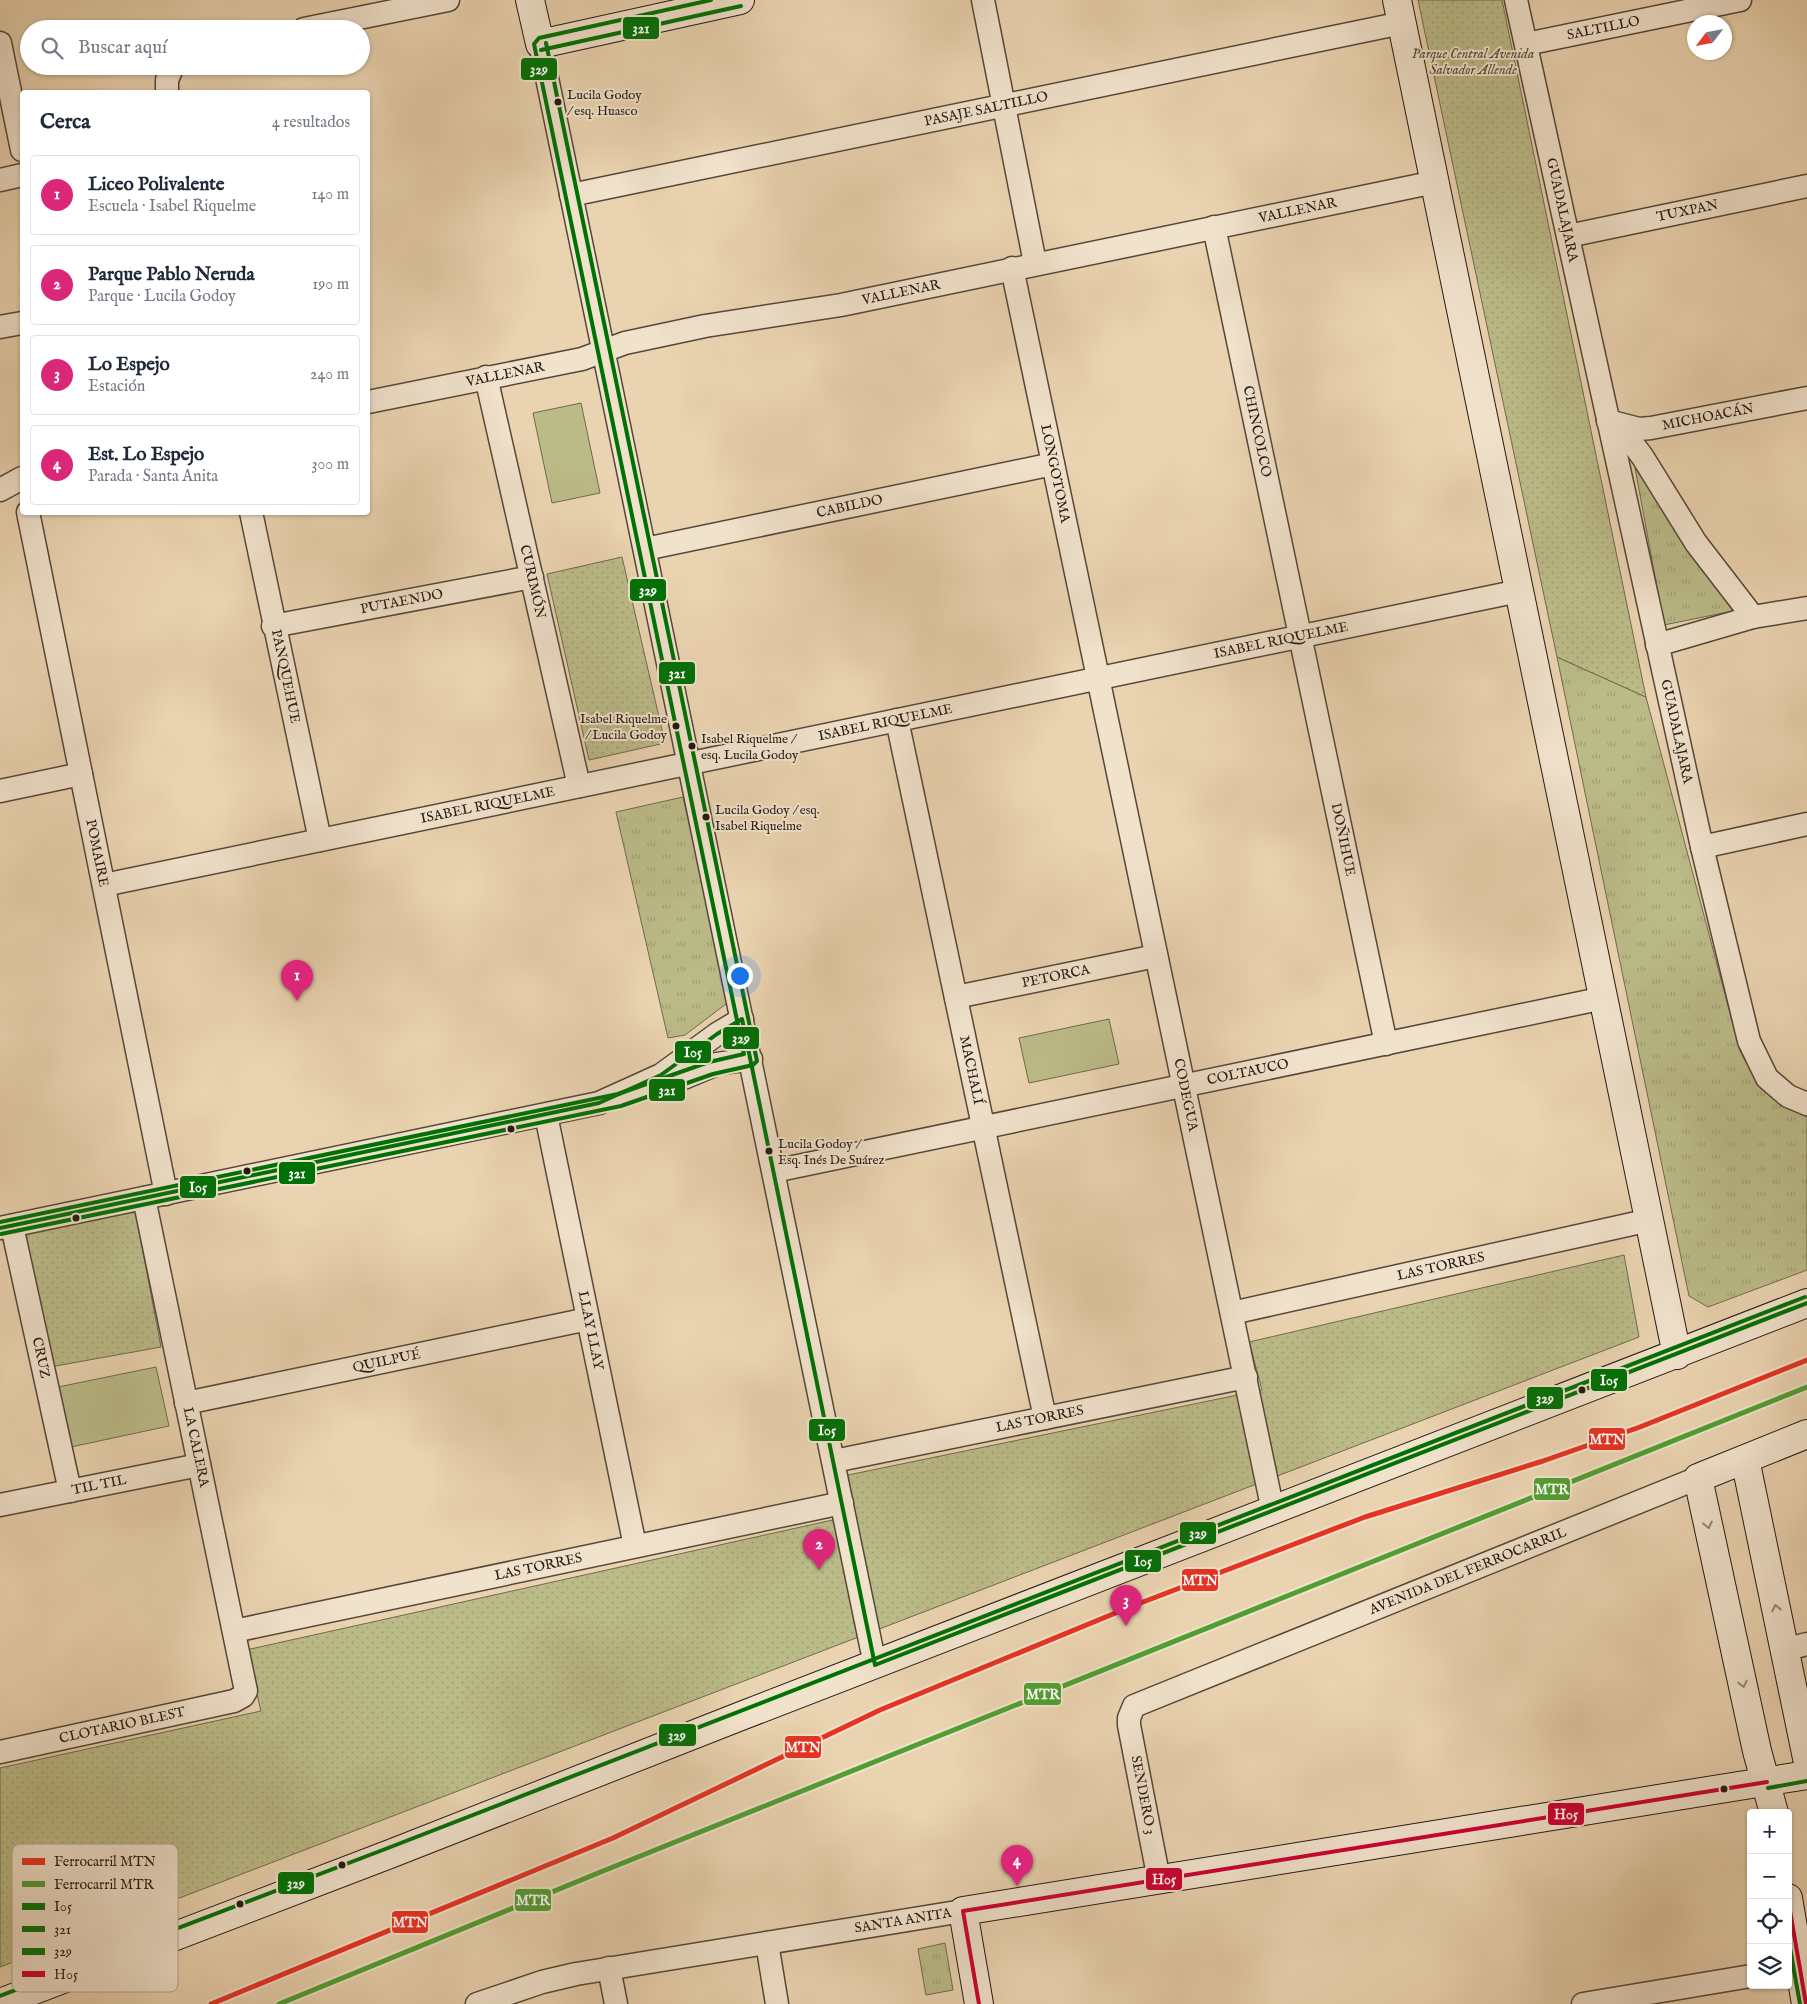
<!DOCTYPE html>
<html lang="es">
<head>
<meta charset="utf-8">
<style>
	:root { --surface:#fff; --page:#f2f2f3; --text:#1f2937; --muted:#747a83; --line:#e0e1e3; --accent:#db2777 }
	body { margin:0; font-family:"IM FELL English",serif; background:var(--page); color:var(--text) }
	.controls { position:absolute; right:15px; bottom:15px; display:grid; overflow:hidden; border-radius:5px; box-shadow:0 1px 4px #0004 }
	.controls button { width:45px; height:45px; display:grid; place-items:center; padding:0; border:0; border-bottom:1px solid var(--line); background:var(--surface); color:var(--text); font:25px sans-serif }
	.compass { position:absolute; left:1687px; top:15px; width:45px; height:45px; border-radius:50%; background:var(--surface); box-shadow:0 1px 4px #0004; rotate:238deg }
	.you { position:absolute; left:739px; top:975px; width:18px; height:18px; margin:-12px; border:4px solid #fff; border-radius:50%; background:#1a73e8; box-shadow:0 0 0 8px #1a73e833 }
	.badge { display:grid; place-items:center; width:32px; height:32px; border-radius:50%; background:var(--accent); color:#fff; font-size:16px; font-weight:700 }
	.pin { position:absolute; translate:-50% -41px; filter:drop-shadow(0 1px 2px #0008) }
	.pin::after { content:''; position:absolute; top:26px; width:18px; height:15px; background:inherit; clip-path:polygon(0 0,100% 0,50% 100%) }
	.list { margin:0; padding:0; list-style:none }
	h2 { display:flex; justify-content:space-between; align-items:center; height:65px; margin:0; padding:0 20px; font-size:21px }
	h2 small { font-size:16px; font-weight:400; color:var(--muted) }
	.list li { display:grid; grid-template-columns:32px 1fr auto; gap:15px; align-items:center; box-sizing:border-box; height:80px; margin:0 10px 10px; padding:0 10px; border:1px solid var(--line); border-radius:5px }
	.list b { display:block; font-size:19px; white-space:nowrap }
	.list p { margin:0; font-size:16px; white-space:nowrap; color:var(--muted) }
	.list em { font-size:16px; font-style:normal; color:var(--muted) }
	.icon { flex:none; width:28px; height:28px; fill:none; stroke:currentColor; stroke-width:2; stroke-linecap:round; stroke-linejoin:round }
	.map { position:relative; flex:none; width:1807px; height:2004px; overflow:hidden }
	.search { position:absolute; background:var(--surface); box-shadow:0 1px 4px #0004; left:20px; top:20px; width:350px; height:55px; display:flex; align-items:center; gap:12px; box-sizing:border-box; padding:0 18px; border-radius:28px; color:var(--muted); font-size:19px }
	.panel { position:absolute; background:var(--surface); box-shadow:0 1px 4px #0004; left:20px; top:90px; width:350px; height:425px; border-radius:5px }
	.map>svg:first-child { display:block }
	.grass { fill:url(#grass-tufts); stroke:#6f6a4e }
	.park { fill:url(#park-dots); stroke:#6f6a4e }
	.garden { fill:#bb8; stroke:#6f6a4e }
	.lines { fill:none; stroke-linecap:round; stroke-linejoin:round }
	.street-casing { stroke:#55473a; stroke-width:25 }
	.secondary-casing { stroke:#231813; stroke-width:30 }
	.street { stroke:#f1e2cc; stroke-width:22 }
	.secondary { stroke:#f1e2cc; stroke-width:28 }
	.bus-1-casing { stroke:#f1e2cc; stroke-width:8 }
	.bus-2-casing { stroke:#f1e2cc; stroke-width:8 }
	.bus-3-casing { stroke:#f1e2cc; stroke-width:8 }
	.bus-4-casing { stroke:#f1e2cc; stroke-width:8 }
	.bus-1 { stroke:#007106; stroke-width:4 }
	.bus-2 { stroke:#007106; stroke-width:4 }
	.bus-3 { stroke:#007106; stroke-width:4 }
	.bus-4 { stroke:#c03; stroke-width:4 }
	.rail-1-casing { stroke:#f1e2cc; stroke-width:9 }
	.rail-2-casing { stroke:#f1e2cc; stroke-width:9 }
	.rail-1 { stroke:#e63323; stroke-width:5 }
	.rail-2 { stroke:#519f32; stroke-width:5 }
	.oneway { stroke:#948779 }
	.bus-dot { fill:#231813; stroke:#f1e2cc; stroke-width:2 }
	.labels { text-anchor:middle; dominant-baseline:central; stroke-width:4; stroke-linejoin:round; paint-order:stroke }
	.bus-label { font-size:13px; fill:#231813; stroke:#f1e2cc; text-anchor:start }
	.street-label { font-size:14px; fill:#231813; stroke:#f1e2cc }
	.park-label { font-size:14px; font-style:italic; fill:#514936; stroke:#f1e2cc }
	.key { fill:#f1e2cc; stroke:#b3a594; stroke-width:1 }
	.key-label { font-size:14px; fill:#231813 }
	.line-badge { stroke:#f1e2cc; stroke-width:2 }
	.badge-label { font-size:14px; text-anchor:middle; font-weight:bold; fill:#fff }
</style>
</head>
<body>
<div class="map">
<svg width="1807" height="2004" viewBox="0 0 1807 2004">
	<defs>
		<pattern id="grass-tufts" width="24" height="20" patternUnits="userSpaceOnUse" patternTransform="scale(1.25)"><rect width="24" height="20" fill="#bb8"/><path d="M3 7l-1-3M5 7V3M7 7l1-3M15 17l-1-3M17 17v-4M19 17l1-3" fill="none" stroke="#a0a074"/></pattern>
		<pattern id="park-dots" width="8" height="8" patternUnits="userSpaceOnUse" patternTransform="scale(1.25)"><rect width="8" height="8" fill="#bb8"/><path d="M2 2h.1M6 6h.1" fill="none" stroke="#a0a074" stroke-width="1.8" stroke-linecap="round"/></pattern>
	</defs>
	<rect width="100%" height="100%" fill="#ead3b0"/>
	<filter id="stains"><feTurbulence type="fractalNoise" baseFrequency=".004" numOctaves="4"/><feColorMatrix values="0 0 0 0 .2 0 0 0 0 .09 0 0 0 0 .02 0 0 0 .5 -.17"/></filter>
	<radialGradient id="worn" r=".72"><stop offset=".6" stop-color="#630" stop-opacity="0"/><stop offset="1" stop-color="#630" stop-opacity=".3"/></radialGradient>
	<path class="grass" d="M1635,468L1733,611L1664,625Z
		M1557,657L1646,697L1740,1051C1754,1080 1776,1104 1807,1117V1270L1708,1307L1689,1296Z
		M683,797L730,1001L685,1035L668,1038L616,812Z
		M945,1943L953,1990L926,1995L918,1949Z"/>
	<path class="park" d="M1418,0H1502L1646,697L1557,657Z
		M622,557L665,743L589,760L547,574Z
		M135,1210L161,1347L50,1367L24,1230Z
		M1624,1255L1639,1337L0,1967V1768L261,1711L246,1650L837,1519L854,1508L848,1475L1262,1390L1249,1342Z"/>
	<path class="garden" d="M581,403L600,493L552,503L533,413Z
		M1109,1019L1119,1064L1029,1083L1019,1038Z
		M156,1367L169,1426L71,1447L58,1387Z"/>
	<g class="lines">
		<defs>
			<g id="street">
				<path d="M983,0L1035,263"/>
				<path id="s1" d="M1516,0L1702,847L1749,1041L1767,1078L1788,1096L1807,1104"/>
				<path d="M304,29L448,0"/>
				<path d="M0,43L22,150"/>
				<path d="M540,44L875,1665"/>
				<path id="s2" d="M1526,44L1740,0"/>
				<path d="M167,92V80L173,66"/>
				<path d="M0,180L22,175"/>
				<path id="s3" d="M571,195L1402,23"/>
				<path id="s4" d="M1214,227L1386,1044"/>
				<path id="s5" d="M1568,236L1807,186"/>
				<path id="s6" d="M1012,268L1273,1511"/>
				<path d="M0,327L22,323"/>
				<path id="s7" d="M486,377L579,786"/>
				<path id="s8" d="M368,402L582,359L625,343L705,326L841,305L1435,182"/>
				<path d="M1608,421L1632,443L1642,456L1696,543L1753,617"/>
				<path id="s9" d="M1612,422L1639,429L1651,428L1807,398"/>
				<path d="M0,490L22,478"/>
				<path id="s10" d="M28,512L166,1194"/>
				<path id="s11" d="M251,512L320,840"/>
				<path id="s12" d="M645,549L1053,464"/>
				<path id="s13" d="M273,626L532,577"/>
				<path d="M1657,645L1753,617L1807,608"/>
				<path id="s14" d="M897,720L1045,1418"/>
				<path d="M0,791L81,774"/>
				<path d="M1702,847L1807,824"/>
				<path id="s15" d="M104,885L1519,591"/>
				<path id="s16" d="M956,997L1156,956"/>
				<path d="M662,1087L717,1064L751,1059"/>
				<path id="s17" d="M546,1115L635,1546"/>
				<path id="s18" d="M774,1171L1604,998"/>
				<path id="s19" d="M12,1226L70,1491"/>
				<path d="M0,1228L599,1103L661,1075L717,1034L742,1019"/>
				<path id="s20" d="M1232,1313L1650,1220"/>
				<path id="s21" d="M186,1403L588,1319"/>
				<path id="s22" d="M834,1461L1246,1377"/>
				<path id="s23" d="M0,1505L199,1465"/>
				<path id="s24" d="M234,1631L842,1503"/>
				<path d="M1784,1650L1807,1644"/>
				<path id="s25" d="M0,1752L234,1701L243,1696L246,1691L144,1198"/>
				<path id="s26" d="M1159,1880L1129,1725V1718L1134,1706L1698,1478"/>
				<path d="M767,1943L777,2004"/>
				<path d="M609,1968L616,2004"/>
				<path id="s27" d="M477,2004L542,1982L576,1974L963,1911"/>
				<path d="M1583,2004L1751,1976"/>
			</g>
			<path id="secondary" d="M530,0L540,44L740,0
				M1397,0L1677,1355
				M1745,1459L1807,1758
				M1774,1813L1757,1751L1698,1478L1807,1434
				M1788,1898L1806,2004
				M0,2003L390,1854L741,1716L1807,1303
				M979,2004L963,1911L1807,1775"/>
		</defs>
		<use href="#street" class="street-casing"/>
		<use href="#secondary" class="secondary-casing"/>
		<use href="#street" class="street"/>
		<use href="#secondary" class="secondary"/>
		<defs>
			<path id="bus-1" d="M0,1228L599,1103L661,1075L717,1034L742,1019L875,1665
				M875,1665L1807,1303"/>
			<path id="bus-2" d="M541,50L741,6
				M1,1234L621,1106L713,1074L753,1065L757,1061L546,43
				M1768,1788L1807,1781
				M1788,1937L1800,2004"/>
			<path id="bus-3" d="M0,1222L618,1094L709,1062L744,1054L534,44L539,38L711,0
				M0,1996L388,1848L1805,1297"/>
			<path id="bus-4" d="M1788,1899L1806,2004
				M963,1911L1767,1782
				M963,1911L979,2004"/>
		</defs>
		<use href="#bus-1" class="bus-1-casing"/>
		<use href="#bus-2" class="bus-2-casing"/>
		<use href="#bus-3" class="bus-3-casing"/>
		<use href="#bus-4" class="bus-4-casing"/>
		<use href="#bus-1" class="bus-1"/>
		<use href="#bus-2" class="bus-2"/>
		<use href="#bus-3" class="bus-3"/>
		<use href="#bus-4" class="bus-4"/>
		<defs>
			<path id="rail-1" d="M211,2004L613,1838L880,1710L1130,1607L1365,1517L1543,1461L1640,1427L1807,1360"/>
			<path id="rail-2" d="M279,2004L603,1871L1807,1387"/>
		</defs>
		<use href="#rail-1" class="rail-1-casing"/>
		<use href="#rail-2" class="rail-2-casing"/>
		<use href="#rail-1" class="rail-1"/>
		<use href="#rail-2" class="rail-2"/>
	</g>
	<defs><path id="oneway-chevron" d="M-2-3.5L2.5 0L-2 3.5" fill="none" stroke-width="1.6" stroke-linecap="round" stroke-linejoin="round" transform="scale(1.25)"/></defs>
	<g class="oneway">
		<use href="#oneway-chevron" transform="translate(1708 1525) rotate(78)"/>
		<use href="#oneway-chevron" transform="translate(1776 1608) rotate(-102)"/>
		<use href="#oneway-chevron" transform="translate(1743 1684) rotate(78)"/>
	</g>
	<g class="bus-dot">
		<circle cx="558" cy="102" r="4.5"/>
		<circle cx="676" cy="726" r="4.5"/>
		<circle cx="692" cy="746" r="4.5"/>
		<circle cx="706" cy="817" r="4.5"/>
		<circle cx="511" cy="1129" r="4.5"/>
		<circle cx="769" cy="1151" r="4.5"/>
		<circle cx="247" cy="1171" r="4.5"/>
		<circle cx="76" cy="1218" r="4.5"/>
		<circle cx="1582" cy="1390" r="4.5"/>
		<circle cx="1724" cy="1789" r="4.5"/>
		<circle cx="342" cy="1865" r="4.5"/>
		<circle cx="240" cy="1904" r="4.5"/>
	</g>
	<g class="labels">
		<g class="bus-label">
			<text x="567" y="95">Lucila Godoy<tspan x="567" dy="16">/ esq. Huasco</tspan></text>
			<text x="667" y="719" text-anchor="end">Isabel Riquelme<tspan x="667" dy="16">/ Lucila Godoy</tspan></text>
			<text x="701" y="739">Isabel Riquelme /<tspan x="701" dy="16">esq. Lucila Godoy</tspan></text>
			<text x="715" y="810">Lucila Godoy / esq.<tspan x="715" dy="16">Isabel Riquelme</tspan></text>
			<text x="778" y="1144">Lucila Godoy /<tspan x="778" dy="16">Esq. Inés De Suárez</tspan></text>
		</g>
		<g class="street-label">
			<text stroke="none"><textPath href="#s2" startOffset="79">SALTILLO</textPath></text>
			<text stroke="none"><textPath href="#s3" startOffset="424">PASAJE SALTILLO</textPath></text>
			<text stroke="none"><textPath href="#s8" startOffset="950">VALLENAR</textPath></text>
			<text stroke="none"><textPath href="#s1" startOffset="215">GUADALAJARA</textPath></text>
			<text stroke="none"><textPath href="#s5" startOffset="122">TUXPAN</textPath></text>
			<text stroke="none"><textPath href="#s8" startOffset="545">VALLENAR</textPath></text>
			<text stroke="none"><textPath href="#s8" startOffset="140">VALLENAR</textPath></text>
			<text stroke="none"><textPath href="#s9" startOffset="98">MICHOACÁN</textPath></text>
			<text stroke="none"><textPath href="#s4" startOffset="209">CHINCOLCO</textPath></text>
			<text stroke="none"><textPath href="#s6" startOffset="210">LONGOTOMA</textPath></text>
			<text stroke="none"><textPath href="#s12" startOffset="209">CABILDO</textPath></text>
			<text stroke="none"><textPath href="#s7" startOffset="210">CURIMÓN</textPath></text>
			<text stroke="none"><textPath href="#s13" startOffset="131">PUTAENDO</textPath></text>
			<text stroke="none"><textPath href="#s15" startOffset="1202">ISABEL RIQUELME</textPath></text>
			<text stroke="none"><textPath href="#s11" startOffset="168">PANQUEHUE</textPath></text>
			<text stroke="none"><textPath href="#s15" startOffset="798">ISABEL RIQUELME</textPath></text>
			<text stroke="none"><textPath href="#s1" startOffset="749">GUADALAJARA</textPath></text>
			<text stroke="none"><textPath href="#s15" startOffset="392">ISABEL RIQUELME</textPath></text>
			<text stroke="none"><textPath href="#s4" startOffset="626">DOÑIHUE</textPath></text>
			<text stroke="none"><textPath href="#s10" startOffset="348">POMAIRE</textPath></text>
			<text stroke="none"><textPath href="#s16" startOffset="102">PETORCA</textPath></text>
			<text stroke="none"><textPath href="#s14" startOffset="358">MACHALÍ</textPath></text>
			<text stroke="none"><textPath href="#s18" startOffset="484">COLTAUCO</textPath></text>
			<text stroke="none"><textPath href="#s6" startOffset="845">CODEGUA</textPath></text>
			<text stroke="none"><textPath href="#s20" startOffset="214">LAS TORRES</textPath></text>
			<text stroke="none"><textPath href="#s17" startOffset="220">LLAY LLAY</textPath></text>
			<text stroke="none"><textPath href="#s19" startOffset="135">CRUZ</textPath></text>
			<text stroke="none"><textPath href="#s21" startOffset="205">QUILPUÉ</textPath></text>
			<text stroke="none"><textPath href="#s22" startOffset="210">LAS TORRES</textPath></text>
			<text transform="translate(196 1447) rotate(78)">LA CALERA</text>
			<text stroke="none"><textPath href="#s23" startOffset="101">TIL TIL</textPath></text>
			<text stroke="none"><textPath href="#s24" startOffset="311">LAS TORRES</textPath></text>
			<text stroke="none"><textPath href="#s26" startOffset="538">AVENIDA DEL FERROCARRIL</textPath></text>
			<text stroke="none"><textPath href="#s25" startOffset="125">CLOTARIO BLEST</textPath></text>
			<text transform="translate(1143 1795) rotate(79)">SENDERO 3</text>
			<text stroke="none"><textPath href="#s27" startOffset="435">SANTA ANITA</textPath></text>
		</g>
		<g class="park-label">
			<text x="1473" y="54">Parque Central Avenida<tspan x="1473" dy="16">Salvador Allende</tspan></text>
		</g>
	</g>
	<rect x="12" y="1844" width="166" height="148" rx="8" class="key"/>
	<rect x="22" y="1858" width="23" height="7" fill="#e63323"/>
	<rect x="22" y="1881" width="23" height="6" fill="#519f32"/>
	<rect x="22" y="1903" width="23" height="7" fill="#007106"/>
	<rect x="22" y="1926" width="23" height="6" fill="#007106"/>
	<rect x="22" y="1948" width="23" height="7" fill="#007106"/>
	<rect x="22" y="1971" width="23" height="6" fill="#c03"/>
	<g class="key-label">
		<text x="54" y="1866">Ferrocarril MTN</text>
		<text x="54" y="1889">Ferrocarril MTR</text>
		<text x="54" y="1911">I05</text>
		<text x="54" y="1934">321</text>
		<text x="54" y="1956">329</text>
		<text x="54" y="1979">H05</text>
	</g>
	<g class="line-badge">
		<rect x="622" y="16" width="38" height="24" rx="5" fill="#007106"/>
		<rect x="520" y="57" width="38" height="24" rx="5" fill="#007106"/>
		<rect x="629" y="578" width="38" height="24" rx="5" fill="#007106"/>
		<rect x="658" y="661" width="38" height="24" rx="5" fill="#007106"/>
		<rect x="722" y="1026" width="38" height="24" rx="5" fill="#007106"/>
		<rect x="674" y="1040" width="38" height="24" rx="5" fill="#007106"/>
		<rect x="648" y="1078" width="38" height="24" rx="5" fill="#007106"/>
		<rect x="278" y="1161" width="38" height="24" rx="5" fill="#007106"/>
		<rect x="179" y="1175" width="38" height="24" rx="5" fill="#007106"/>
		<rect x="1590" y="1368" width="38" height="24" rx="5" fill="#007106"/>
		<rect x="1526" y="1386" width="38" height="24" rx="5" fill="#007106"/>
		<rect x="808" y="1418" width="38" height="24" rx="5" fill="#007106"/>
		<rect x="1588" y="1427" width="38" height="24" rx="5" fill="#e63323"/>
		<rect x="1533" y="1477" width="38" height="24" rx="5" fill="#519f32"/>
		<rect x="1179" y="1521" width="38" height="24" rx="5" fill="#007106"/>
		<rect x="1124" y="1549" width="38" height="24" rx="5" fill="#007106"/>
		<rect x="1181" y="1568" width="38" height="24" rx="5" fill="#e63323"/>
		<rect x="1023" y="1682" width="39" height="24" rx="5" fill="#519f32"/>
		<rect x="658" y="1723" width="39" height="24" rx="5" fill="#007106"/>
		<rect x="784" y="1735" width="38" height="24" rx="5" fill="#e63323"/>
		<rect x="1547" y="1802" width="38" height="24" rx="5" fill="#c03"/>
		<rect x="1145" y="1867" width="38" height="24" rx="5" fill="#c03"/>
		<rect x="277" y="1871" width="38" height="24" rx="5" fill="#007106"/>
		<rect x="514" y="1888" width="38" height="24" rx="5" fill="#519f32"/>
		<rect x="391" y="1910" width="38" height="24" rx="5" fill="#e63323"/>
	</g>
	<g class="badge-label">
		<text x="641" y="33">321</text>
		<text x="539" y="74">329</text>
		<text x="648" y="595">329</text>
		<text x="677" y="678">321</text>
		<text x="741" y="1043">329</text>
		<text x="693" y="1057">I05</text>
		<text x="667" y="1095">321</text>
		<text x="297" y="1178">321</text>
		<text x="198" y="1192">I05</text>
		<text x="1609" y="1385">I05</text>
		<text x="1545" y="1403">329</text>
		<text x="827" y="1435">I05</text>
		<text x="1607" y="1444">MTN</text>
		<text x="1552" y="1494">MTR</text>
		<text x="1198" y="1538">329</text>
		<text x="1143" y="1566">I05</text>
		<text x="1200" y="1585">MTN</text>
		<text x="1043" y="1699">MTR</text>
		<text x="677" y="1740">329</text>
		<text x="803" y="1752">MTN</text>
		<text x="1566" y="1819">H05</text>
		<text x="1164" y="1884">H05</text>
		<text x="296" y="1888">329</text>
		<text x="533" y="1905">MTR</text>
		<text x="410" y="1927">MTN</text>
	</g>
	<rect width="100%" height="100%" filter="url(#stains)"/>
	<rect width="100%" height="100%" fill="url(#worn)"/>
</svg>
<div class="controls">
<button>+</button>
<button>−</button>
<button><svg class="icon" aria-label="locate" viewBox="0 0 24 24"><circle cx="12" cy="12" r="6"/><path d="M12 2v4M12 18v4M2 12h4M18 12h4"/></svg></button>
<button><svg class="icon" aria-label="layers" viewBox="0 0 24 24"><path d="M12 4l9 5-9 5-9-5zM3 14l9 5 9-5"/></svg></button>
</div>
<svg class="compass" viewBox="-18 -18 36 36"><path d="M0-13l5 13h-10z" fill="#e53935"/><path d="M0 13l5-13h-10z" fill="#747a83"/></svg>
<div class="you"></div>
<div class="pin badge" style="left:297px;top:1001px">1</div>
<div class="pin badge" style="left:819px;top:1570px">2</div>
<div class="pin badge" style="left:1126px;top:1626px">3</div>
<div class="pin badge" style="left:1017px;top:1886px">4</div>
<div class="search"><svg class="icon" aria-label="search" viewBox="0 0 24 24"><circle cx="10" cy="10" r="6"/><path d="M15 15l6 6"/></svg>Buscar aquí</div>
<section class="panel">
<h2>Cerca<small>4 resultados</small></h2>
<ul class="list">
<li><span class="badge">1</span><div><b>Liceo Polivalente</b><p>Escuela · Isabel Riquelme</p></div><em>140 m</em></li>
<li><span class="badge">2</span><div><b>Parque Pablo Neruda</b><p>Parque · Lucila Godoy</p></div><em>190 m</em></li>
<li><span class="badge">3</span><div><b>Lo Espejo</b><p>Estación</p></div><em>240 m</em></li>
<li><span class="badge">4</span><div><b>Est. Lo Espejo</b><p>Parada · Santa Anita</p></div><em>300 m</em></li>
</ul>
</section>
</div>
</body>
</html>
